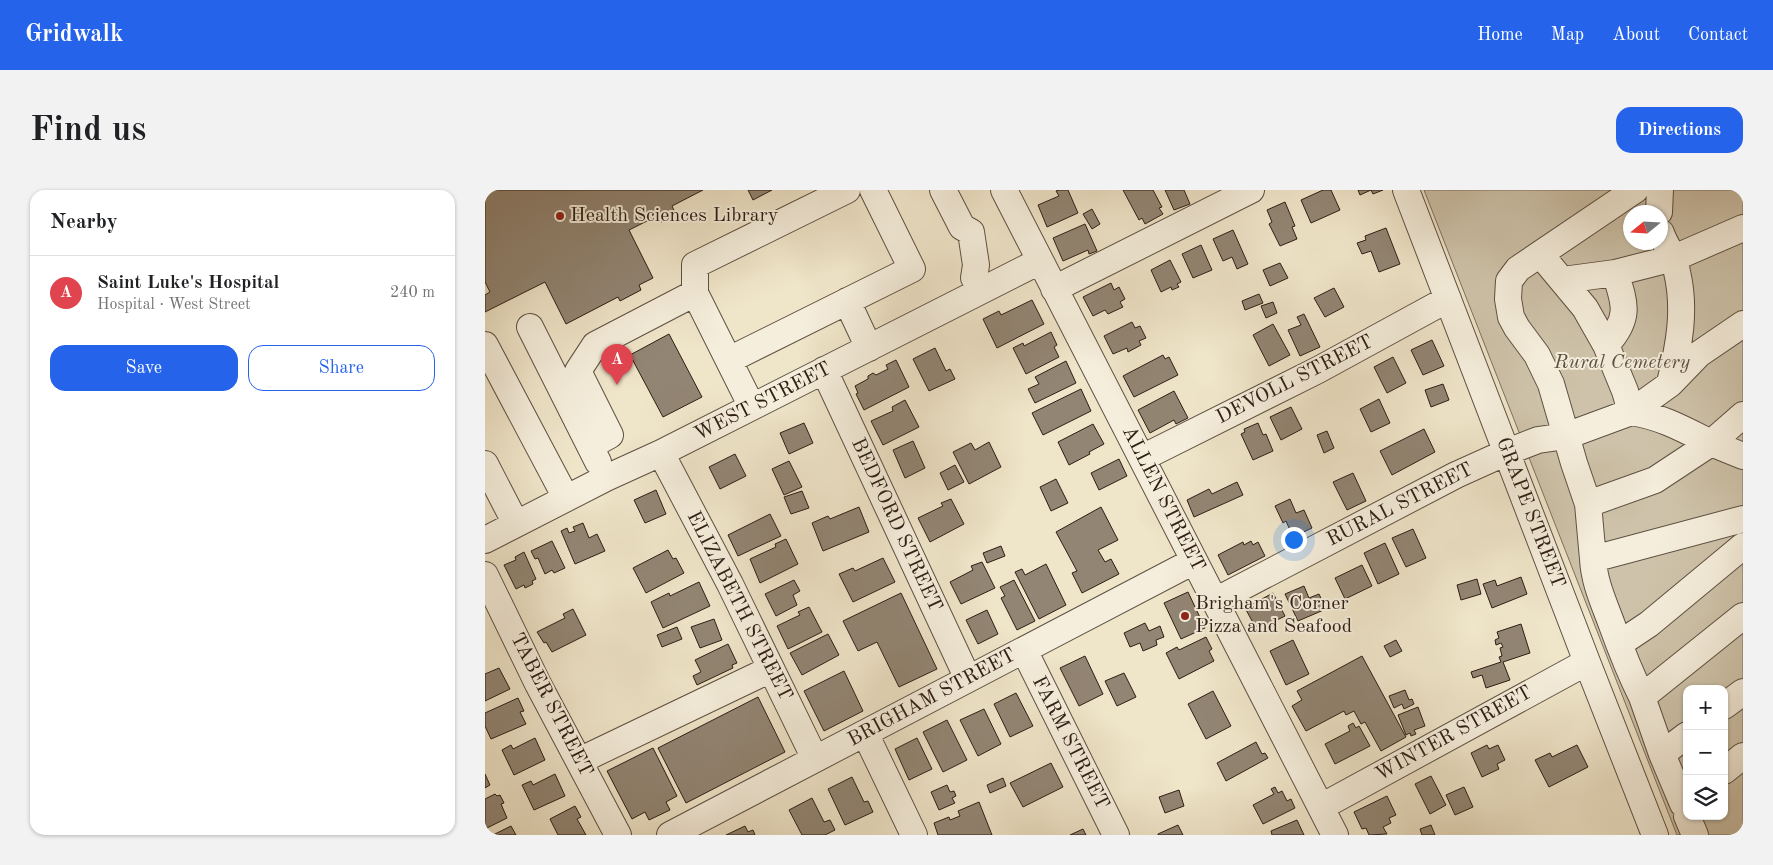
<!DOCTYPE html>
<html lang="en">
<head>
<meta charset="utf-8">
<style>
	:root { --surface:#fff; --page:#f2f2f2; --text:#202124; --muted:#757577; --line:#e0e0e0; --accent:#2563eb }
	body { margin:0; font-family:"Old Standard TT",serif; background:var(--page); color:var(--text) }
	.controls { position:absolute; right:15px; bottom:15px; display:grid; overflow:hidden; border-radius:10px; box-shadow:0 1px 4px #0004 }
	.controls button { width:45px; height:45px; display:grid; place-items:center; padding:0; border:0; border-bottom:1px solid var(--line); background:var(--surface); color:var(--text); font:25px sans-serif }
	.compass { position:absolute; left:1138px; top:15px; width:45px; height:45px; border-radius:50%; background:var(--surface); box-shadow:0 1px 4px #0004; rotate:252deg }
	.you { position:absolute; left:808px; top:349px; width:18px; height:18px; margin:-12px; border:4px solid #fff; border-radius:50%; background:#1a73e8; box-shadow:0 0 0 8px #1a73e833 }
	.badge { display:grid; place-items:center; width:32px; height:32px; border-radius:50%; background:var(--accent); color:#fff; font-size:16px; font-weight:700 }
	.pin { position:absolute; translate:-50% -41px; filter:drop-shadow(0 1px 2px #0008) }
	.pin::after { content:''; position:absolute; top:26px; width:18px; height:15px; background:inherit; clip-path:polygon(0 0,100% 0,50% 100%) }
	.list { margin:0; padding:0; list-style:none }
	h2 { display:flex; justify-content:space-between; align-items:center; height:65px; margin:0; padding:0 20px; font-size:21px }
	h2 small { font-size:16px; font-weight:400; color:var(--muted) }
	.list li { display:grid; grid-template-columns:32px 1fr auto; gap:15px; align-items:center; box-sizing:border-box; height:75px; padding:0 20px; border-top:1px solid var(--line) }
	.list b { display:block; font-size:19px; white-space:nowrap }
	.list p { margin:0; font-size:16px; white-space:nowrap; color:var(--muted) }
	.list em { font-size:16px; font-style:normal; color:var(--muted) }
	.actions { display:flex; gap:10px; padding:15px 20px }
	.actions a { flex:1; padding:11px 0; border:1px solid var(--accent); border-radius:15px; text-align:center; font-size:18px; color:var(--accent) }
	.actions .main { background:var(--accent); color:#fff }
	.icon { flex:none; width:28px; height:28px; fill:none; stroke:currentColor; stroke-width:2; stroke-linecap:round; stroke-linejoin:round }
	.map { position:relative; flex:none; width:1258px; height:645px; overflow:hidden; border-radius:15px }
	header { display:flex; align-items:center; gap:30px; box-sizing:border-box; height:70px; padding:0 25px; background:var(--accent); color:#fff }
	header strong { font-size:24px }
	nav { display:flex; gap:28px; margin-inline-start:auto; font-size:18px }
	.intro { display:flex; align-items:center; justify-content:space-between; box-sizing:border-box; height:120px; padding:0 30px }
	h1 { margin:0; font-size:35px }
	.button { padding:12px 22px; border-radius:15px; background:var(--accent); color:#fff; font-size:18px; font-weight:700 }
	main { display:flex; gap:30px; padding:0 30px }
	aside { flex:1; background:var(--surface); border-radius:15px; box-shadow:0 1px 4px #0004 }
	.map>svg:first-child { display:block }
	.green { fill:#cec3aa; stroke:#7e7060; fill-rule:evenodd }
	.building { fill:#928573; stroke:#2e1e15 }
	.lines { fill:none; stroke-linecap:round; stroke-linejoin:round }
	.minor-casing { stroke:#5e5042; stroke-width:28 }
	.minor { stroke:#f5eedc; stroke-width:26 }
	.poi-dot { fill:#8f2418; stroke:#f5eedc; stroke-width:2 }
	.labels { text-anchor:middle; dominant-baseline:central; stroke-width:4; stroke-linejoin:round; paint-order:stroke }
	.poi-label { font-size:20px; fill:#2e1e15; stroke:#f5eedc; text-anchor:start }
	.park-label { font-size:20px; font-style:italic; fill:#5e5042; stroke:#f5eedc }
	.street-label { font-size:20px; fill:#2e1e15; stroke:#f5eedc }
</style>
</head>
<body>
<header>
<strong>Gridwalk</strong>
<nav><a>Home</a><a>Map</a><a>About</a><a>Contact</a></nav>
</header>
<div class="intro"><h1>Find us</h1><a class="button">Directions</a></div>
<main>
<aside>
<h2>Nearby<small></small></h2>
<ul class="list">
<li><span class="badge" style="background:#e0444e">A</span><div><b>Saint Luke's Hospital</b><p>Hospital · West Street</p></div><em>240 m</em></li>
</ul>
<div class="actions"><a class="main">Save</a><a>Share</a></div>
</aside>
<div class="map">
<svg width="1258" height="645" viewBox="0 0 1258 645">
	<rect width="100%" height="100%" fill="#efe5c9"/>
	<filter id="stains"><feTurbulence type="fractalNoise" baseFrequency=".004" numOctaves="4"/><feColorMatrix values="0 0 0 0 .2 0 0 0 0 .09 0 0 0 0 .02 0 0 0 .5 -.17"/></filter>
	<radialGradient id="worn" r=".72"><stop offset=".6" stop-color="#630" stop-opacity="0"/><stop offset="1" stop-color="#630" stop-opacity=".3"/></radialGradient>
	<path class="green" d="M939,0H1258V645H1192ZM1146,22H1176V52H1146ZM1202,499H1239V626H1202Z"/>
	<path class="building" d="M0,0H218L187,16L191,25L176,32L172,26L144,40L168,88L154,95L156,100L135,111L133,107L81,134L60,92L0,122V105L5,102L0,92Z
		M263,0H287L268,10Z
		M574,0H583L593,23L562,37L553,15L574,6L571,1Z
		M638,0H668L677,17L674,18L678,24L660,34L657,28L654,30Z
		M680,0H699L705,14L689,20Z
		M838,0H846L855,20L826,33L816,10Z
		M873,0H898L888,4L886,0L875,5Z
		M800,12L810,36L807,37L812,49L795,56L784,34L787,32L782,20Z
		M607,19L615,34L607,39L598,24Z
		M600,34L612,61L604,64L603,60L578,71L568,48Z
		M901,38L915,74L894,82L886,61L877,64L872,53L881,50L880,46Z
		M748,40L763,74L752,79L747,67L738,71L728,49Z
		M716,55L727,80L708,88L697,64Z
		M685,70L696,92L692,94L694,97L687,100L686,97L676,102L666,80Z
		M795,73L803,88L785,96L778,80Z
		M626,93L629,100L634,97L640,109L635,112L638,117L623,124L620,120L608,126L598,107Z
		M849,98L859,117L840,127L829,108Z
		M774,104L778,113L760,120L757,111Z
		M547,110L559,134L512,158L498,129L514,121L516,125Z
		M788,112L792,123L781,128L776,116Z
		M819,124L835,157L815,166L803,140L816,135L812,127Z
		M647,132L650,138L655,136L661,148L654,151L656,155L643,162L642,158L628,164L619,146Z
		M788,134L805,165L784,176L768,145Z
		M566,142L572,155L569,157L574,167L541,184L528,158L538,153L539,156Z
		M184,144L217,207L178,227L145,165Z
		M947,150L959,176L938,185L926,160Z
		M450,158L461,181L465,179L470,189L444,201L428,169Z
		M678,165L680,169L684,167L693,185L649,207L638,186Z
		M908,167L921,193L902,203L889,177Z
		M411,170L424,197L379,220L371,204L373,203L370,196L383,189V186L388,183L391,185L403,179L401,175Z
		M581,171L591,193L550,213L543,199L554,194L550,187Z
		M958,194L964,210L946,217L940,200Z
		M596,199L606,221L558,245L547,223Z
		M689,201L703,228L691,234L689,230L665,243L653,220Z
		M894,209L905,233L886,242L875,219Z
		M420,210L434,237L398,255L386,231L408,221L407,217Z
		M806,217L817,239L796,250L785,227Z
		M319,233L328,253L304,264L295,243Z
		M773,233L778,245L781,244L788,261L768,270L756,244L760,242L759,239Z
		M608,234L619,254L604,262L605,264L584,275L573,252Z
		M939,239L950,262L907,285L895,261Z
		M842,241L849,258L839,263L832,245Z
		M428,251L440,278L420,288L408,260Z
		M504,252L516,277L484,294L468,262L486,253L490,260Z
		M250,264L261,286L235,299L224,277Z
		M634,269L642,286L614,300L606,283Z
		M304,271L317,297L299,305L287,279Z
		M470,275L479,292L463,300L455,283Z
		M868,283L881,311L862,320L848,292Z
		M571,289L583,313L566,321L555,297Z
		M752,292L758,305L709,327L702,310L724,299L727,304Z
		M171,300L181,324L160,333L149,310Z
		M317,301L324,318L306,324L299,307Z
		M466,309L479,334L445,352L433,328L458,316L456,313Z
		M805,309L811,323L819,320L827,338L808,347L801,331L798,333L790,316Z
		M374,317L384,342L338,361L327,333L343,326L345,329Z
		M616,317L633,350L613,360L620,372L626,369L634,384L597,403L587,383L592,381L571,342Z
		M285,324L296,346L253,366L243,345Z
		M98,333L104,348L112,344L120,361L90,374L76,341L82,338L84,343L90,341L88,337Z
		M928,339L941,368L921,377L907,348Z
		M301,349L313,374L275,393L265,369L291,357L290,354Z
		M67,351L80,378L69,383L67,380L60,384L53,368L50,369L46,361Z
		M766,351L768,355L773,352L780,366L743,385L733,365L758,352L759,355Z
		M900,353L914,384L893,394L879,363Z
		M516,356L520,366L502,373L498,363Z
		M183,360L188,369L191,368L199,383L161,403L148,378Z
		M39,362L51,389L47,391L48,394L40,398L39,395L31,399L19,375L31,370L30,367Z
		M398,368L410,392L368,412L354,384L368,378L370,381Z
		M497,372L510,398L476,414L465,392L488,380L486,376Z
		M561,374L581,415L554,429L530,382L537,379L540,385Z
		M877,375L887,396L860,409L850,388Z
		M1036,387L1042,404L1007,418L998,394L1010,390L1012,396Z
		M992,389L996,404L976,410L972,395Z
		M309,390L315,401L308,405L312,415L291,426L280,404Z
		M529,390L550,431L532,440L516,408L520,406L515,397Z
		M214,392L225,416L178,438L166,412L184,403L185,406Z
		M819,396L824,408L834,404L841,419L813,431L800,404Z
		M703,402L720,438L696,449L679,413Z
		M416,403L452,479L414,497L392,452L373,461L358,431Z
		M788,403L800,426L772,440L760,418Z
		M324,417L337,442L303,459L292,436L315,425L313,422Z
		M88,419L101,445L67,462L61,452L59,453L52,442L80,428L78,424Z
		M502,420L513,444L493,454L481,430Z
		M229,429L237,450L215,458L206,437Z
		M660,433L664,441L675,436L679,447L671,450L672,455L658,461L655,453L645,457L639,443Z
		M1036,434L1045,463L1018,472L1025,490L1001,498L997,485L988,488L986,482L1016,472L1014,467L1017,466L1015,458L1018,457L1016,453L1011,455L1010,450L1014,448L1012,442Z
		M192,437L197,449L177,457L172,445Z
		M343,444L354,465L317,485L305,463Z
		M721,447L727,459L724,461L729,471L694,489L681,463L692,457L694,460Z
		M808,450L824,484L801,495L785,461Z
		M911,450L917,461L905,467L899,456Z
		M243,454L252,473L247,475L248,478L212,495L208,486L216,482L210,470Z
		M600,466L618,504L594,516L575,478Z
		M877,466L921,547L896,561L880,532L876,534L869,521L861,525L859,521L821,541L807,516L817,510L812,501Z
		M14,478L25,499L0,511V484Z
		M359,481L378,521L339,541L319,501Z
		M639,483L651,507L632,516L620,491Z
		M920,500L924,510L927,509L929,514L919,519L917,514L909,518L904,506Z
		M728,501L746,536L721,549L703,514Z
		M531,503L548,536L525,547L509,514Z
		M273,507L300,562L201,613L173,558Z
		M33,508L39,521L35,522L41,534L6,549L0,536V523Z
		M933,517L940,536L929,540L931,544L926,546L925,543L921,545L913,525Z
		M499,519L516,554L493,566L475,530Z
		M462,530L482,570L458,582L438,542Z
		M868,533L871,538L874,536L885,556L850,574L840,554L865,541L863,536Z
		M50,548L60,570L29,585L17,560L26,555L28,559Z
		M432,548L447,579L424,590L410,559Z
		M771,552L777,564L780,563L783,568L741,591L732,573Z
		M1002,555L1004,559L1013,555L1020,570L1012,574L1014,579L997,587L986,563Z
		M1092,555L1103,577L1064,597L1050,570L1065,563L1067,567Z
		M168,558L192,606L181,612L185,620L164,630L160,622L147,629L122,581Z
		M566,573L578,597L538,617L525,593Z
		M0,584L5,595L0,598Z
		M70,584L80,606L49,620L37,595L46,591L48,595Z
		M946,586L961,615L945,624L930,594Z
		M367,587L379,612L383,611L388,622L360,635L343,599Z
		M518,588L521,596L505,603L502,595Z
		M462,595L465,602L469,601L471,606L467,608L470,613L454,620L446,602Z
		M790,597L793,603L797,601L802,611L806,609L810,618L778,634L768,615L789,604L786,599Z
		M979,597L988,617L970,625L961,605Z
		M694,600L699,616L680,623L674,607Z
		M10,604L12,606L15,605L19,613L16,614L22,628L0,639V609Z
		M902,606L911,625L904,628L906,633L898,637L902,644L884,645L881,638L877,639L869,622Z
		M327,608L339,632L345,630L350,640L340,645H317L304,620Z
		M494,612L507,645H453L449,633L464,627L465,630L475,626L473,621Z
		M90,616L96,627L92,629L101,645H73L65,629Z
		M812,630L819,645H787L786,641Z
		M693,635L698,645H673V644Z
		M946,635L950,645H937L935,639Z
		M26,636L31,645H8Z
		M260,636L263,642L268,640L270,645H241Z
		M598,639L601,645H585Z"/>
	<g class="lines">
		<defs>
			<path id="minor" d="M458,0L477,37L486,42L491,75L489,88
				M519,0L850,645
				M921,0L1102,472L1170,645
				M1174,22L1175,0
				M1176,43C1179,52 1184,59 1188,67C1191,71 1191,77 1192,82C1201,120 1194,156 1185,193
				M1055,64L1100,118L1121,155
				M1078,90L1130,83
				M569,99L766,0
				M210,103L267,217
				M362,111L384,158
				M1258,134L1214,164L1185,194L1146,222C1175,226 1200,240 1226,253L1258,225
				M45,137L113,272
				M0,155L81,308
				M244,170L427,79L388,0
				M339,180L483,489
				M105,256L125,245L93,181L110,155L210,103V75L362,0
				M176,263L245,394L330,569
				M657,268L833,180L963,109
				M0,274L31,334
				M1103,314L1170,290L1226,253L1258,266
				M1258,329L1108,369C1109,392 1119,413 1127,435C1136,460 1145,483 1157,507L1258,426
				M0,350L121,288L176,263L555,71
				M1108,369L1103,314L1089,273L1066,194L1052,165L1032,138L1026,127L1023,109L1024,91L1033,79L1150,0
				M0,385L53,494L133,645
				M730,411L971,285L1022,262L1053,250L1081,246L1146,222L1140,201L1121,155C1145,129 1141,115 1130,83L1189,68L1258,38
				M1134,454L1164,434L1258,356
				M539,460L631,645
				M1157,507L1177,564L1202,545
				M1239,516L1258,502
				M380,543L429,645
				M1177,564L1198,614L1202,611
				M94,571L286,479
				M1239,581L1258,566
				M836,617L1102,472
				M1202,626L1210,645
				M185,645L709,371"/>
		</defs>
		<use href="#minor" class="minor-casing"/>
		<use href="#minor" class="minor"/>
	</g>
	<g class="poi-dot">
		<circle cx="75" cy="26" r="5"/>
		<circle cx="700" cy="426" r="5"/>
	</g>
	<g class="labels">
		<g class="poi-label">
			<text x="85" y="26">Health Sciences Library</text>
			<text x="710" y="414">Brigham's Corner<tspan x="710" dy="23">Pizza and Seafood</tspan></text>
		</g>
		<g class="park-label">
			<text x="1137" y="173">Rural Cemetery</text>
		</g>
		<g class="street-label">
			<text transform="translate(810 190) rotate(-27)">DEVOLL STREET</text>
			<text transform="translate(278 212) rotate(-27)">WEST STREET</text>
			<text transform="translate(678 309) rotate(63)">ALLEN STREET</text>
			<text transform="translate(915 315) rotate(-27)">RURAL STREET</text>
			<text transform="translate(1045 323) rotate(69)">GRAPE STREET</text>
			<text transform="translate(411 335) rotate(65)">BEDFORD STREET</text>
			<text transform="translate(254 416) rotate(63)">ELIZABETH STREET</text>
			<text transform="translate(447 508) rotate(-28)">BRIGHAM STREET</text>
			<text transform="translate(66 515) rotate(63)">TABER STREET</text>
			<text transform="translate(969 544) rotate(-29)">WINTER STREET</text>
			<text transform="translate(585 553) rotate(63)">FARM STREET</text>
		</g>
	</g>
	<rect width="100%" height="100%" filter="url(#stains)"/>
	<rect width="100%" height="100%" fill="url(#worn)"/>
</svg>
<div class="controls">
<button>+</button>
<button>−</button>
<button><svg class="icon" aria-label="layers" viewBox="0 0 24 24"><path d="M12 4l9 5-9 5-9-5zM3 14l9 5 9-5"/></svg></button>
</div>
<svg class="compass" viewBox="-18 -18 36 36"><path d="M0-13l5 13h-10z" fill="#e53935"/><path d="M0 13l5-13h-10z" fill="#757577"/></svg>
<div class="you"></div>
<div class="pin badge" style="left:132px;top:195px;background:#e0444e">A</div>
</div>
</main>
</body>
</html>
